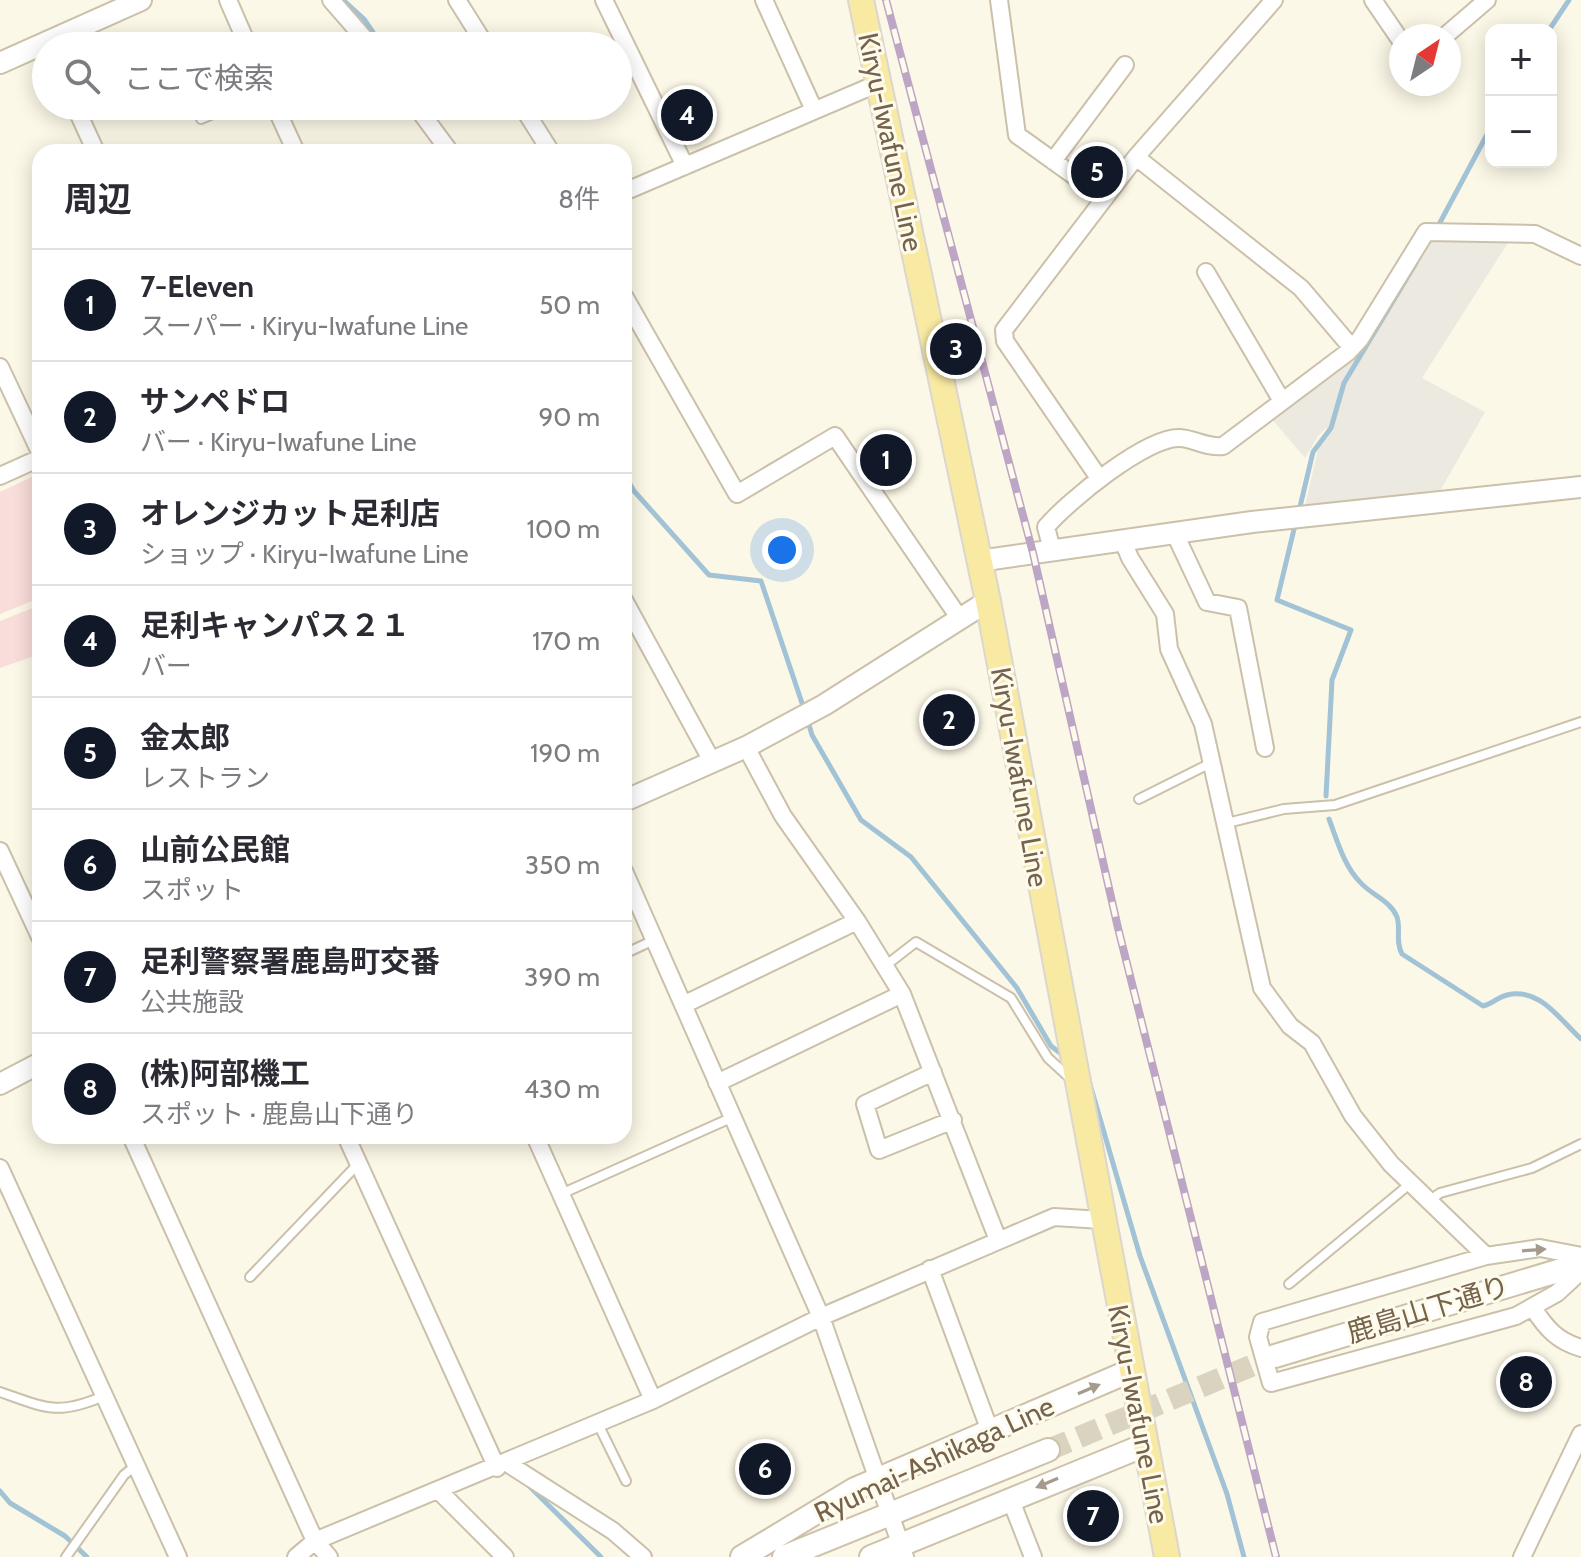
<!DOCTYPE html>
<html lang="ja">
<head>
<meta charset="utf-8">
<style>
	:root { --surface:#fff; --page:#f7f7f7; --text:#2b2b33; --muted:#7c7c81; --line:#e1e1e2; --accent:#111827 }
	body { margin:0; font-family:Cabin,"Noto Sans JP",sans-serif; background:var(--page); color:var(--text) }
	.controls { position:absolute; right:24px; top:24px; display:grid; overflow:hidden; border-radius:16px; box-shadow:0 4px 20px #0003 }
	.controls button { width:72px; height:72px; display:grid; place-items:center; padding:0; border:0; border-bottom:2px solid var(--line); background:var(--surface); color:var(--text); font:40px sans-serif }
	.compass { position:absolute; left:1389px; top:24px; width:72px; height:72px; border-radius:50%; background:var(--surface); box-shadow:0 4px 20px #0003; rotate:35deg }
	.you { position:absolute; left:782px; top:550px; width:28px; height:28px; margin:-20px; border:6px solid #fff; border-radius:50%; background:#1a73e8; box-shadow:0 0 0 12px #1a73e833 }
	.badge { display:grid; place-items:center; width:52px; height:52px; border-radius:50%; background:var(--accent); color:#fff; font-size:26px; font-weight:700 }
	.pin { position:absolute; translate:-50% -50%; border:4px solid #fff; box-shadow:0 2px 8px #0006 }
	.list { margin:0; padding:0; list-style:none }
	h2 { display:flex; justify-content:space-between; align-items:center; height:104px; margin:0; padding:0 32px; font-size:34px }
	h2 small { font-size:26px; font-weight:400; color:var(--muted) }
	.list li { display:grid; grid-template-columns:52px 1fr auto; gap:24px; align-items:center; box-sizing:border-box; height:112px; padding:0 32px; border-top:2px solid var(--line) }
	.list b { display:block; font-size:30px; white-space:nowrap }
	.list p { margin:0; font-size:26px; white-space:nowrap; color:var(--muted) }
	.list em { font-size:26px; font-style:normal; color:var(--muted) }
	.icon { flex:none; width:44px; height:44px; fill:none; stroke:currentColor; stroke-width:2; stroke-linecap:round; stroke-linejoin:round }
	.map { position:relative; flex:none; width:1581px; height:1557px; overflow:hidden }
	.search { position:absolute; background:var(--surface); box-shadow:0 4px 20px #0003; left:32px; top:32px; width:600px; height:88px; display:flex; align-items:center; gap:20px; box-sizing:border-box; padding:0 28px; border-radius:44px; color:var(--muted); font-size:30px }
	.panel { position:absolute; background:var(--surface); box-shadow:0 4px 20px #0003; left:32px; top:144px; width:600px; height:1000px; border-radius:24px }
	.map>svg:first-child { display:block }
	.industrial { fill:#ece9e0 }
	.medical { fill:#f9ddda }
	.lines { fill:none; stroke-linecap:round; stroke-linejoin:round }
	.stream { stroke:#a2c3d6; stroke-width:5 }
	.secondary-tunnel { stroke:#dad3c0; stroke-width:22; stroke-dasharray:22 11; stroke-linecap:butt }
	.service-casing { stroke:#cbc0aa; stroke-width:12 }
	.minor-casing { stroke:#cbc0aa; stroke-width:20 }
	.tertiary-casing { stroke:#cbc0aa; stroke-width:24 }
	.secondary-casing { stroke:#cec1a9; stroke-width:26 }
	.primary-casing { stroke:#dbd6d0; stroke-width:28 }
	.service { stroke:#fff; stroke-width:8 }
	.minor { stroke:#fff; stroke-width:16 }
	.tertiary { stroke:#fff; stroke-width:20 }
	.secondary { stroke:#fff; stroke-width:22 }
	.primary { stroke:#f8eaa2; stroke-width:24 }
	.rail-casing { stroke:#bda5c5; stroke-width:8 }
	.rail { stroke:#fefbed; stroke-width:5; stroke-dasharray:15; stroke-linecap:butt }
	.oneway { fill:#a59a8b }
	.labels { text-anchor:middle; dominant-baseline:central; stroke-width:6; stroke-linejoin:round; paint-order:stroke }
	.street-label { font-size:28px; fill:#75634c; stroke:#fefbed }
</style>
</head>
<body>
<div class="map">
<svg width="1581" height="1557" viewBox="0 0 1581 1557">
	<rect width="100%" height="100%" fill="#fcf8e7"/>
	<path class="industrial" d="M1429,238H1511L1422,378L1485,412L1440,491L1305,506L1318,449L1331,432L1326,428L1318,436L1305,458L1270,417L1362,345Z"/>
	<path class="medical" d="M36,475L40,483V598L0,614V492Z
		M40,605V654L0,668V621Z"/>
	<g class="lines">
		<path class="stream" d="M343,0L364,19L382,46
			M1549,30L1569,0
			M1436,230L1491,127
			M624,474L634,491L709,575L761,581L804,709
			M1299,511L1313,452L1331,428L1344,383L1416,263
			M1296,521L1277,600L1351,630L1332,680L1326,796
			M807,718L812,735L861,820L911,857L1017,988L1051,1046L1064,1056
			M1329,819C1337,840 1344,866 1360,882C1371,895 1390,900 1397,917C1401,929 1395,941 1402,954L1483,1006C1492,1004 1498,997 1507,995C1540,987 1560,1020 1581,1039
			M1087,1074L1140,1256L1227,1494L1244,1557
			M527,1484L601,1557
			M0,1491L10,1503L65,1536L87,1557"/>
		<path class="secondary-tunnel" d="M1048,1450L1275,1356"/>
		<defs>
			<path id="service" d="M201,119L232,106
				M1139,799L1213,762
				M1227,823L1284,809L1335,805L1581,722
				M624,954L654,940
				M885,966L916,942L1011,998L1048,1058L1071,1079
				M561,1194L733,1117
				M1429,1201L1440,1193L1532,1168L1581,1144
				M250,1277L358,1164
				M1289,1284L1411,1183
				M0,1392C46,1408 57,1416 104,1396
				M598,1424L626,1481
				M66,1557L124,1475L135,1466"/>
			<path id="minor" d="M228,0L248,46
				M331,0L371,46
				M457,0L486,46
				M604,0L685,166
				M764,0L814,110
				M999,0L1017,135L1105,198
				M1373,0L1401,41
				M1445,36L1487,0
				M75,106L96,152
				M275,106L296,152
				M416,106L450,152
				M522,106L551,152
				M1136,157L1301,288L1352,348
				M1053,161L1125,65
				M624,192L879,83
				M1206,272L1282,401
				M624,296L737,494L835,436L960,619
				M0,367L40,452
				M0,476L40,458
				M1099,478L1005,341L1004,330L1136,157L1274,0
				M1175,534L1207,602L1238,608L1265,748
				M1123,541L1130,558L1165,614L1169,649L1203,724L1262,988L1290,1026L1312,1043L1353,1116L1391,1164L1486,1256
				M1052,550L1046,527C1067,502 1147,436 1180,438C1195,439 1207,448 1223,446L1348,352L1360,339L1426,232L1535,234L1581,256
				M624,600L713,763
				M746,747L783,816L857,921L902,994L998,1240
				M0,851L40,937
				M624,871L821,1317L905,1557
				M683,1005L857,921
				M933,1072L865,1104L879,1150L953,1120
				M717,1083L902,994
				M131,1136L315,1541L329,1557
				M346,1136L497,1468
				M535,1136L653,1400
				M0,1168L178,1557
				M1581,1256L1540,1248L1486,1256L1262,1322L1258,1337L1271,1383L1516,1316L1557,1293L1581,1271
				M930,1269L990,1431
				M1533,1308C1546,1328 1557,1341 1581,1348
				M507,1463L613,1531L643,1557
				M439,1491L505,1557
				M1010,1498L1033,1557
				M296,1557L315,1541L653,1400L821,1317L1054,1217L1102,1220
				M1522,1557L1581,1434"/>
			<path id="tertiary" d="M0,63L141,0
				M979,561L1252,522L1581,487
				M624,801L746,747L824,705L988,601
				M0,1084L40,1063"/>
			<path id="secondary" d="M1275,1356L1581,1264
				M742,1557L855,1489L1130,1371
				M784,1557L1048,1450
				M871,1557L1145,1445"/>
			<path id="primary" d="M861,0L988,601L1167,1557"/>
		</defs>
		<use href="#service" class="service-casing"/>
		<use href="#minor" class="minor-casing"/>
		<use href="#tertiary" class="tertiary-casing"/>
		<use href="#secondary" class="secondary-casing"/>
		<use href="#primary" class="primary-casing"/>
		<use href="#service" class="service"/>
		<use href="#minor" class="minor"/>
		<use href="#tertiary" class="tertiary"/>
		<use href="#secondary" class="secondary"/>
		<use href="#primary" class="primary"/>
		<defs>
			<path id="rail" d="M886,0L1033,553L1118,928L1276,1557"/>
		</defs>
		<use href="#rail" class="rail-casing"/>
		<use href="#rail" class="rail"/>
	</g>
	<defs><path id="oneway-solid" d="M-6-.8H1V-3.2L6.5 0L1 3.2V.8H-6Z" transform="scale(2)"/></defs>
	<g class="oneway">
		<use href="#oneway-solid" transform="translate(1534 1250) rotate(-4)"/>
		<use href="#oneway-solid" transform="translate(1089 1389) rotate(-23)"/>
		<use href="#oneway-solid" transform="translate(1047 1483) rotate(157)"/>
	</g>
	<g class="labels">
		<g class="street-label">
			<text transform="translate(891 142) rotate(78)">Kiryu-Iwafune Line</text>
			<text transform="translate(1020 777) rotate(80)">Kiryu-Iwafune Line</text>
			<text transform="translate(1428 1309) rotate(-17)">鹿島山下通り</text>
			<text transform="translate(1139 1414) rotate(79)">Kiryu-Iwafune Line</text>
			<text transform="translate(934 1459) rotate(-25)">Ryumai-Ashikaga Line</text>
		</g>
	</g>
</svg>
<div class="controls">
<button>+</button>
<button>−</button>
</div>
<svg class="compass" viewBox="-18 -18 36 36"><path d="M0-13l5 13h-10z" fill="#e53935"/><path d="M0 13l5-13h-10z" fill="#7c7c81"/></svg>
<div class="you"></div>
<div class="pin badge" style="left:886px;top:460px">1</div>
<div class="pin badge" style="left:949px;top:720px">2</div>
<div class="pin badge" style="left:956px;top:349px">3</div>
<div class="pin badge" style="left:687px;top:115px">4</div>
<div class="pin badge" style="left:1097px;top:172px">5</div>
<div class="pin badge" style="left:765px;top:1469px">6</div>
<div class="pin badge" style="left:1093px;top:1516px">7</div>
<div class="pin badge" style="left:1526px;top:1382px">8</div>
<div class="search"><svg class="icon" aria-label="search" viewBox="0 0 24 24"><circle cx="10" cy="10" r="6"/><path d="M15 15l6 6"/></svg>ここで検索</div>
<section class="panel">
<h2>周辺<small>8件</small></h2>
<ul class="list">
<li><span class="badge">1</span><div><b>7-Eleven</b><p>スーパー · Kiryu-Iwafune Line</p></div><em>50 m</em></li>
<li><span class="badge">2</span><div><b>サンペドロ</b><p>バー · Kiryu-Iwafune Line</p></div><em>90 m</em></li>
<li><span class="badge">3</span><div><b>オレンジカット足利店</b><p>ショップ · Kiryu-Iwafune Line</p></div><em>100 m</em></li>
<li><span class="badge">4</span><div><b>足利キャンパス２１</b><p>バー</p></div><em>170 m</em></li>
<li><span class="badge">5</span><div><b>金太郎</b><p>レストラン</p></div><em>190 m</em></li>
<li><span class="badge">6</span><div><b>山前公民館</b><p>スポット</p></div><em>350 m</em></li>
<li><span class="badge">7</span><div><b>足利警察署鹿島町交番</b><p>公共施設</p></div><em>390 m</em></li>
<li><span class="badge">8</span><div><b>(株)阿部機工</b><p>スポット · 鹿島山下通り</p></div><em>430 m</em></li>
</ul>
</section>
</div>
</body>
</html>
